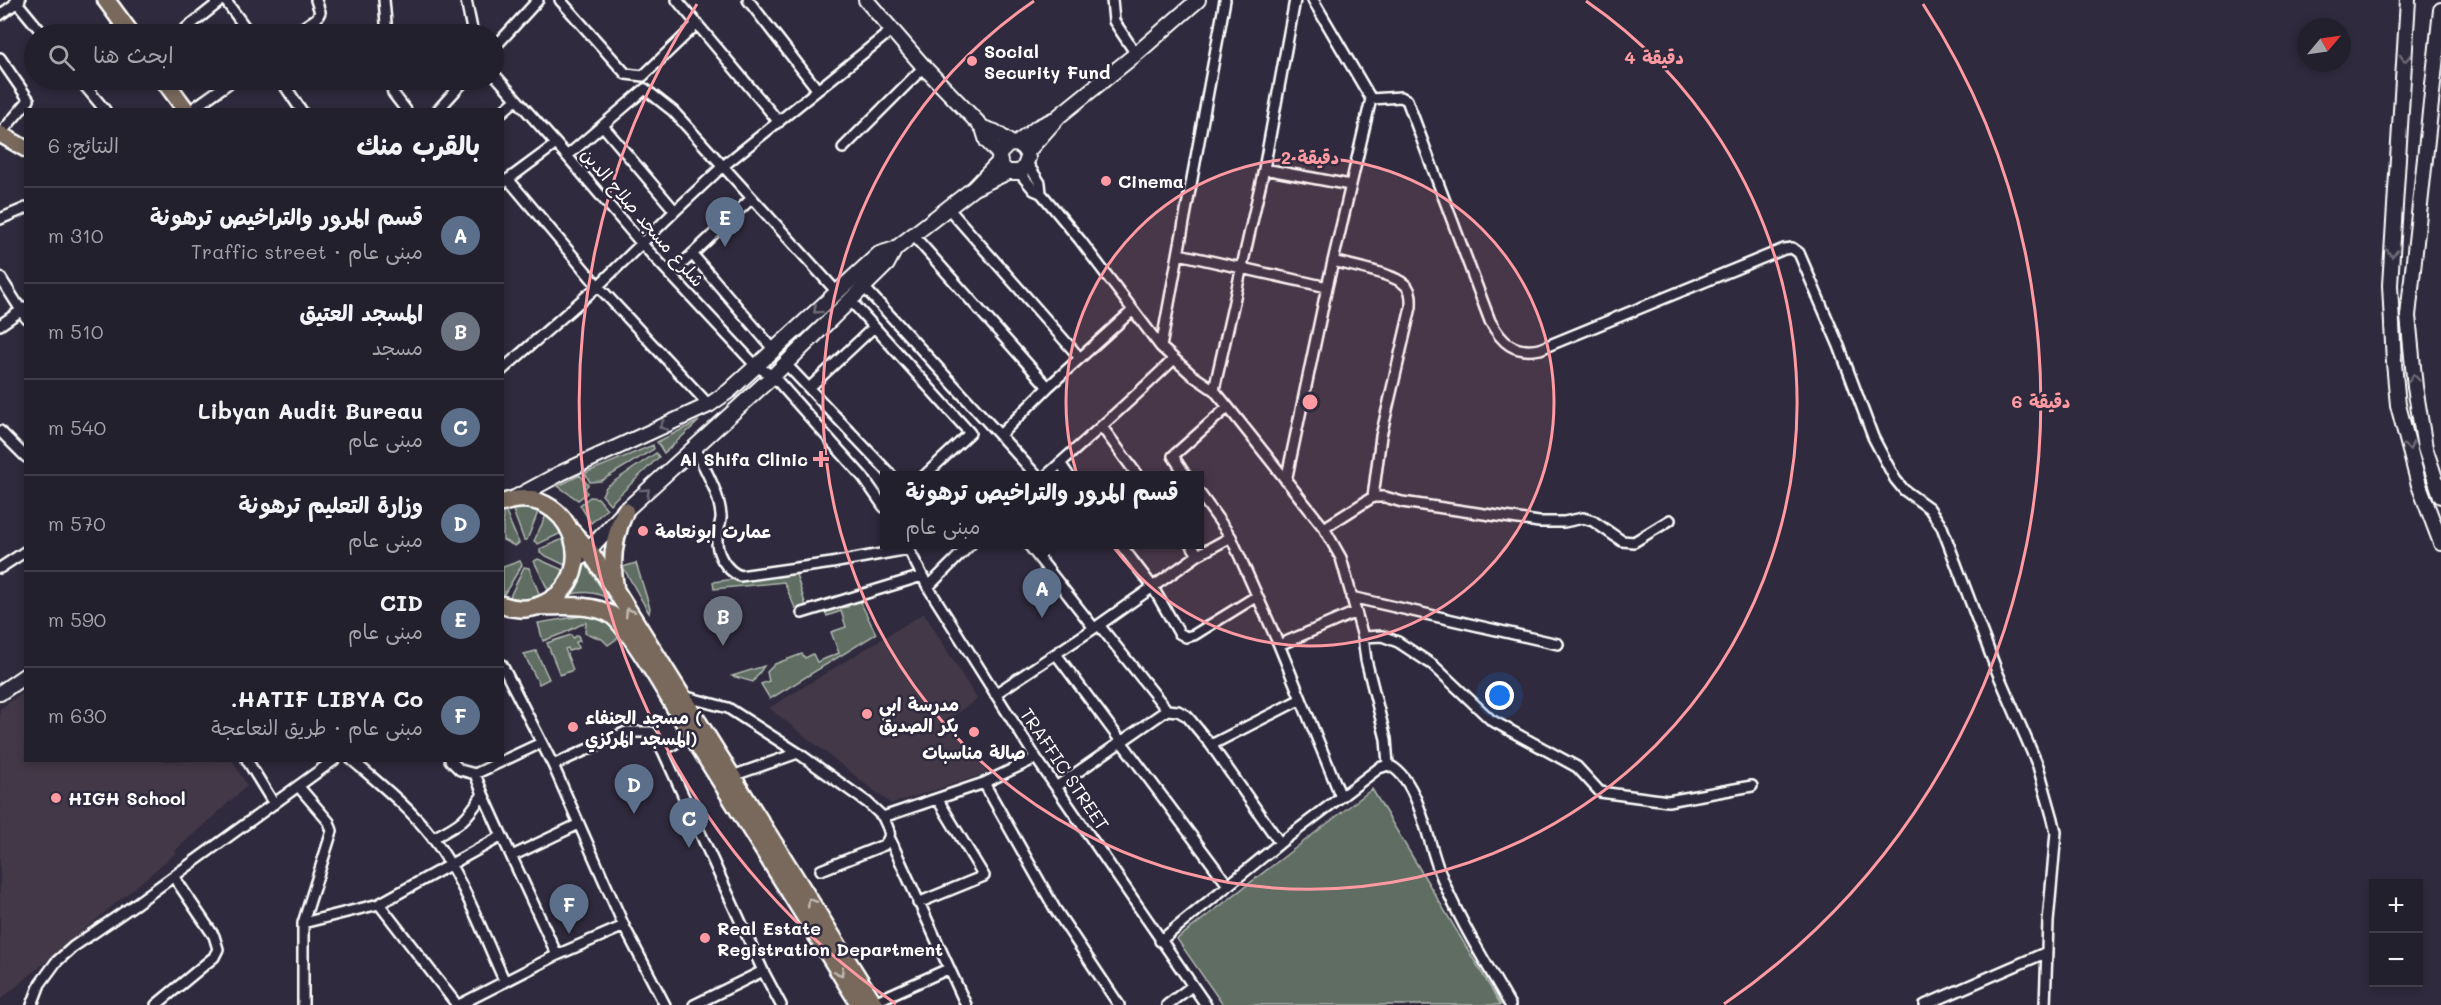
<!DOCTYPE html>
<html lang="ar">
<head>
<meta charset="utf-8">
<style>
	:root { --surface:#23202e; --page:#2b2836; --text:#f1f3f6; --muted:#a3a3aa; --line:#403e4a; --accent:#ff9aa2 }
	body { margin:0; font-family:Mali,"Playpen Sans Arabic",sans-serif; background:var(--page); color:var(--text); direction:rtl }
	.controls { position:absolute; right:18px; bottom:18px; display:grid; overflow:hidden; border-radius:0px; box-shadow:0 3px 9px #0003 }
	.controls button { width:54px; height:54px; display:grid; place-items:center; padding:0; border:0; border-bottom:2px solid var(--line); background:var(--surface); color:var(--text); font:30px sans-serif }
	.compass { position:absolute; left:2297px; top:18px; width:54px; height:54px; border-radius:50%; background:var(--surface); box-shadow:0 3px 9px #0003; rotate:61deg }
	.you { position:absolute; left:1500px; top:696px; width:21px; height:21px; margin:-15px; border:4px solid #fff; border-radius:50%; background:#1a73e8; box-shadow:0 0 0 9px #1a73e833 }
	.badge { display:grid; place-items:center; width:39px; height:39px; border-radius:50%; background:var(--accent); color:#fff; font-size:20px; font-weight:700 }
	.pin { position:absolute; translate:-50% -50px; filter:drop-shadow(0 2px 3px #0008) }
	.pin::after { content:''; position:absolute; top:32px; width:21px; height:18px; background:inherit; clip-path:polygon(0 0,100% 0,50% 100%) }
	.popup { position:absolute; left:880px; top:471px; width:324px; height:78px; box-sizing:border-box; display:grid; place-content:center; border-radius:0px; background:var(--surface); filter:drop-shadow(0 2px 4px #0005); font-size:20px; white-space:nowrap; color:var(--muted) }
	.popup b { font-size:22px; color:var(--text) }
	.popup::after { content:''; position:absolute; left:50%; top:100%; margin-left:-12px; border:12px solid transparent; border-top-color:var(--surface) }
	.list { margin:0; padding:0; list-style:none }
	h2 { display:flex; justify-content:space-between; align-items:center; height:78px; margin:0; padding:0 24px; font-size:26px }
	h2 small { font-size:20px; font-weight:400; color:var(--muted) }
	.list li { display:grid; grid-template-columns:39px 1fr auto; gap:18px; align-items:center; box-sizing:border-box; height:96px; padding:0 24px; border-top:2px solid var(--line) }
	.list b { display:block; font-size:22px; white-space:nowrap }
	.list p { margin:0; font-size:20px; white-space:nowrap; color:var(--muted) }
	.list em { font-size:20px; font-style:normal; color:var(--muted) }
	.icon { flex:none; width:33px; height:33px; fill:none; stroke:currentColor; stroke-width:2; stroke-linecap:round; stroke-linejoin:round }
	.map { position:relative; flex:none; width:2441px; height:1005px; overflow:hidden; direction:ltr }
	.search { position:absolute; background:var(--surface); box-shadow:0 3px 9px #0003; left:24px; top:24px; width:480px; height:66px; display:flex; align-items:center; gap:15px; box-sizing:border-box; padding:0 21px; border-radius:33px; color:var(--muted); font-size:22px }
	.panel { position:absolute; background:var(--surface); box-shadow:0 3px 9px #0003; left:24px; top:108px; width:480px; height:654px; border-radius:0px; direction:rtl }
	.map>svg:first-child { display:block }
	.built { fill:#423747 }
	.green { fill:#5f6d62; stroke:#afb6b0; stroke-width:1.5 }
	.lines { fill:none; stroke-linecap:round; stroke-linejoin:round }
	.street-casing { stroke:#fff; stroke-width:14 }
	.secondary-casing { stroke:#fff; stroke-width:18 }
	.primary-casing { stroke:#fff; stroke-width:20 }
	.highway-casing { stroke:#fff; stroke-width:21 }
	.street { stroke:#2f2a3d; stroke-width:9 }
	.secondary { stroke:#2f2a3d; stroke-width:14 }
	.primary { stroke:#78695c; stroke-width:15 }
	.highway { stroke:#78695c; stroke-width:16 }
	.oneway { stroke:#6d6a77 }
	.oneway2 { stroke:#c2bcb6 }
	.ring { fill:none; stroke:#ff9aa2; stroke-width:3 }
	.poi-dot { fill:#ff9aa2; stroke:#2f2a3d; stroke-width:2 }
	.labels { text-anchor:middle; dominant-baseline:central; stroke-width:5; stroke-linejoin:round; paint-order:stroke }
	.poi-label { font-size:18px; font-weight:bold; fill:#fff; stroke:#2f2a3d; text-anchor:start }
	.street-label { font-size:18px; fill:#fff; stroke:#2f2a3d }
	.centre { fill:#ff9aa2; stroke:#2f2a3d; stroke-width:3 }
	.ring-label { font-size:18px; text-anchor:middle; font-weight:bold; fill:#ff9aa2; stroke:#2f2a3d; stroke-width:5; stroke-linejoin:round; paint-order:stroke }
</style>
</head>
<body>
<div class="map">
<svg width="2441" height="1005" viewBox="0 0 2441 1005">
	<rect width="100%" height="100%" fill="#2f2a3d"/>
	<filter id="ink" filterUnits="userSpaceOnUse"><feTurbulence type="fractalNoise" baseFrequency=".0167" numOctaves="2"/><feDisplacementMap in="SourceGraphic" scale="12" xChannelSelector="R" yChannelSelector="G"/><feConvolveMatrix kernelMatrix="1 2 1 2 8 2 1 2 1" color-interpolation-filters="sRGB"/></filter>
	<g filter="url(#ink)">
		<path class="built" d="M924,613L977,699L949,719L988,773L891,804L769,708Z
			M25,691L26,760L233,761L247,786L175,851L176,853L0,1000V709Z"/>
		<path class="green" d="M699,421L664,453L657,442Z
			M653,445L654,449L601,481L590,482L585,473Z
			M656,453L659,457L610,504L602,495L606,487Z
			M580,475L588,485L585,488L587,493L578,500L558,486Z
			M590,497L598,498L607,509L591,523L580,505Z
			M511,505L540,507L527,540H524Z
			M503,506L519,543L515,546L503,540Z
			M549,509L568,530L538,544L534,541Z
			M570,536L569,567L540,553V549Z
			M538,559L570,573L551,596L534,561Z
			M520,561L522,565L503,596V567Z
			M636,563L650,608L649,613L623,567Z
			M586,564L608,599C596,591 584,592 571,594L578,572Z
			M524,567L529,568L542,601L507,603Z
			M795,571L806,606L795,608L784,582L714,589L713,582Z
			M860,601L876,634L770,699L761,684L769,681L767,672L775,664L802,654L805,658L813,654L817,662L839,653L831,632L846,627L841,611L827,616L824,609L848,607V605Z
			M588,615L607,621L621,636L608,645L602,639L585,633L586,622L564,633L543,641L538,623Z
			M571,635L573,638L578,635L580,641L576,642L578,648L569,651L568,648L565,649L573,670L560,675L547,643Z
			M536,651L549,679L539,684L524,654Z
			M764,666L753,682L732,676Z
			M1372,789L1501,1005H1223L1177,939Z"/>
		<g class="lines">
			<defs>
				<path id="street" d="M15,0L43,34
					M225,0L250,34
					M384,0L387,34
					M466,0L473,34
					M560,0L626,74L643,76L697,24
					M677,0L779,122
					M748,0L817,89
					M1112,0L1114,21L1136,54
					M1313,0L1371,99L1401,97L1407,100L1490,321C1502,343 1514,354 1540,349L1784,249L1792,248L1799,253L1839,346L1873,437L1895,479L1904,490L1929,508L1942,527L1996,669L2038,766L2053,819L2056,832L2048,922L2045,1005
					M0,15L20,0
					M179,34L222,0
					M294,34L317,18L320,12L316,0
					M494,48L538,0
					M0,58L29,100L0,134
					M494,74L567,156L642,244L756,366L773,376L863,477L884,507
					M80,80L105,110
					M281,80L301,110
					M390,80L393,93L406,110
					M191,110L233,80
					M438,110L465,80
					M502,112L516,100
					M843,148L924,67
					M567,156L645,89L673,111L837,292
					M1027,163L1040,183L1041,193
					M1264,169L1350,185
					M1019,172L1034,190L1041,193L1080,240L1161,347L1192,375L1214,390L1228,407L1324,528L1341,558L1363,637L1366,660L1386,739L1388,765
					M508,179L598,286L709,405
					M502,184L556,144
					M948,208L1080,358
					M675,211L722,167L892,30
					M0,219L26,208
					M913,235L1048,387
					M692,254L774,350
					M1179,254L1327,287
					M1333,261C1351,266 1399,274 1408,288C1412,294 1411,300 1411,307L1381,436L1373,497
					M670,275L751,199
					M0,277L26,318
					M863,286L1037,476
					M850,300L970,433L924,476
					M0,325L26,307
					M1161,347L1225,0
					M785,363L892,476
					M502,370L598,286L675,211L603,126
					M809,388L874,327
					M1214,390L1264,169L1295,0
					M1102,427L1138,476
					M0,431L26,457
					M1000,435L1048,387L1132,311
					M695,448C704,468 719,492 721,515C722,522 717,530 717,538C716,554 726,570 740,576L832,563L908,549
					M1060,463L1069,476
					M1046,476C1089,437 1132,400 1174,359
					M1186,476L1173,456L1228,407
					M1286,481L1327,287L1371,99
					M1200,494L1231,537L1279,645L1341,797
					M1324,528L1373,497H1385L1402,502L1539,522H1564L1583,518L1593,521L1622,541L1634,542L1670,520
					M906,544L928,587L1036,758L1206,1005
					M1028,544L1094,628
					M1120,544L1152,586L1179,633L1186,637L1194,635L1257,596
					M1191,544L1198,555
					M0,568L26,551
					M928,587L971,544
					M1351,597L1558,644
					M802,613L922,576
					M1099,625L1167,710
					M1363,637L1382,636L1398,642L1433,665L1491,720L1577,767L1600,792L1668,801L1752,786
					M1279,645L1356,612
					M1056,654L1228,885
					M502,665L553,765L624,926L665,1005
					M995,694L1099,625L1198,555L1231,537
					M683,696L728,708L798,753L868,803L883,817L984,783L1036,758
					M1211,745L1301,699
					M663,751L691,733
					M247,760L274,804
					M352,760C380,784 410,808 432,837C463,877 484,937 505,982
					M450,760L460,770L475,774L541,743
					M553,765L626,732H651L663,751L763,971L781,1005
					M732,776L798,753
					M984,783L1055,909L1119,1005
					M299,787L329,822L332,831L303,923V1005
					M1056,787L1167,710L1178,711L1187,716L1211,745L1280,843
					M483,794L502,836
					M433,838C461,824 466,820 483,794L475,774
					M890,839L966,1005
					M512,856L579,824
					M821,870L884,845C894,835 888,829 883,817
					M918,903L984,876L938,800
					M379,904L457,1005
					M303,923L379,904L502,836L557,955
					M1160,941L1280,843L1379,768L1388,765C1418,776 1428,843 1439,870C1457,918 1485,961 1510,1005
					M872,1003L948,969
					M32,1005L40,984L56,962L73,947L134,905L334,760
					M156,1005L214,957L218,949L214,936L174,877
					M459,1005L557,955L624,926
					M694,1005L763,971
					M1167,1005L1192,986
					M1925,1005L2047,952"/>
				<path id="secondary" d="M866,0L924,67L983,128L987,141L999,154
					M2408,0L2390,285L2394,363L2398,405L2419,485L2441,543
					M2441,10L2408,316L2415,387L2425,448L2441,496
					M983,128L995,132L1012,144
					M1016,144L1038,127L1055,119
					M1027,152L1059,116L1136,54L1198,0
					M974,188L1008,172H1019L1024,168L1028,158C1025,147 1019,142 1008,145L999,154C999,163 1001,167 1008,172
					M513,499L561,473L709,405L729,391L879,254L895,249L974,188L999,162
					M583,556L625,511L773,376L887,264L895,249
					M0,693L26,675"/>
				<path id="primary" d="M0,134L26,149"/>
				<path id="highway" d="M106,0L131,34
					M164,80L186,110
					M502,503C568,479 607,575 543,604C530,610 516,610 502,605
					M571,531L588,549L616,591L875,1005
					M615,587C610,560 614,536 625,511
					M538,606C560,607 590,603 610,614C627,624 665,691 677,711C738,809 799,907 860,1005"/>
			</defs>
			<use href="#street" class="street-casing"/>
			<use href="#secondary" class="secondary-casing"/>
			<use href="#primary" class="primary-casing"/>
			<use href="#highway" class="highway-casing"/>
			<use href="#street" class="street"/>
			<use href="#secondary" class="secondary"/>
			<use href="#primary" class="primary"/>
			<use href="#highway" class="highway"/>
		</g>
		<defs><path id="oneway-chevron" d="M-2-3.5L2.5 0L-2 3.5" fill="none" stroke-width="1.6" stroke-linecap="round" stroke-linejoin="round" transform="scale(1.5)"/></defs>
		<g class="oneway">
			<use href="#oneway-chevron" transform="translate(2405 58) rotate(93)"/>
			<use href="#oneway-chevron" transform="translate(2392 253) rotate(94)"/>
			<use href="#oneway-chevron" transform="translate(817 310) rotate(138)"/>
			<use href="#oneway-chevron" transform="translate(2414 378) rotate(-95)"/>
			<use href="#oneway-chevron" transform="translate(663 426) rotate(156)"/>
			<use href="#oneway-chevron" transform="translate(2409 446) rotate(75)"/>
			<use href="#oneway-chevron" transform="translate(646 492) rotate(-42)"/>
		</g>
		<g class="oneway2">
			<use href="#oneway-chevron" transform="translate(629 612) rotate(-122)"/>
			<use href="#oneway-chevron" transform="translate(811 902) rotate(-122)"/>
			<use href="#oneway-chevron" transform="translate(840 972) rotate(58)"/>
		</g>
	</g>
	<circle cx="1310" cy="402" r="244" fill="#ff9aa2" fill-opacity=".12"/>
	<g class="ring">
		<circle cx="1310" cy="402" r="244"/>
		<path d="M1586 1A487 487 0 1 1 1034 1"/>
		<path d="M896 1004A731 731 0 0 1 697 4M1923 4A731 731 0 0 1 1724 1004"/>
	</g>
	<g class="poi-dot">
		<circle cx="972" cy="61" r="6"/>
		<circle cx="1106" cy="181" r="6"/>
		<path d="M818 450h6v6h6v6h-6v6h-6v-6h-6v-6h6z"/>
		<circle cx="643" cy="531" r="6"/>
		<circle cx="867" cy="714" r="6"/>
		<circle cx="573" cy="727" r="6"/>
		<circle cx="974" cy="732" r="6"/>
		<circle cx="56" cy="798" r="6"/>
		<circle cx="705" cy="938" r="6"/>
	</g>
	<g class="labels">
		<g class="poi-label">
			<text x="984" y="51">Social<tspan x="984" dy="21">Security Fund</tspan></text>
			<text x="1118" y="181">Cinema</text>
			<text x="808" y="459" text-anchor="end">Al Shifa Clinic</text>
			<text x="655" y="531">عمارت ابونعامة</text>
			<text x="879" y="704">مدرسة ابي<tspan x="879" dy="21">بكر الصديق</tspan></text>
			<text x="585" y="717">مسجد الحنفاء (<tspan x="585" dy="21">المسجد المركزي)</tspan></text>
			<text x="974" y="752" text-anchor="middle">صالة مناسبات</text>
			<text x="68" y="798">HIGH School</text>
			<text x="717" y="928">Real Estate<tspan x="717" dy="21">Registration Department</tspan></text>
		</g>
		<g class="street-label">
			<text transform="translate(643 217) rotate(49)">شلرع مسجد صلاح الدين</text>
			<text transform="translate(1065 769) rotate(56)">TRAFFIC STREET</text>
		</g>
	</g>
	<circle cx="1310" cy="402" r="9" class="centre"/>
	<g class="ring-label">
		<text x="1654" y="64">4 دقيقة</text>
		<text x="1310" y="164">2 دقيقة</text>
		<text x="2041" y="408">6 دقيقة</text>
	</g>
</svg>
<div class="controls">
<button>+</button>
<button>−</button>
</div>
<svg class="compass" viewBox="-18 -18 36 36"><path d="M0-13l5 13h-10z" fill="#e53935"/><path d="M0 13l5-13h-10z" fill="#a3a3aa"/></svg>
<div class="you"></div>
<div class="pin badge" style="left:1042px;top:618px;background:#5c6f8a">A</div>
<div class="popup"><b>قسم المرور والتراخيص ترهونة</b>مبنى عام</div>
<div class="pin badge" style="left:723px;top:646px;background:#6b7280">B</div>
<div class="pin badge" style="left:689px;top:848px;background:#5c6f8a">C</div>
<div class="pin badge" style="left:634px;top:814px;background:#5c6f8a">D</div>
<div class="pin badge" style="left:725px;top:247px;background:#5c6f8a">E</div>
<div class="pin badge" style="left:569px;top:934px;background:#5c6f8a">F</div>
<div class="search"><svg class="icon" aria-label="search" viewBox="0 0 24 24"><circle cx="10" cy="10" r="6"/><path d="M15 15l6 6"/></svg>ابحث هنا</div>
<section class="panel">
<h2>بالقرب منك<small>النتائج: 6</small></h2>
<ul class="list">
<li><span class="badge" style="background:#5c6f8a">A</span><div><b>قسم المرور والتراخيص ترهونة</b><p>مبنى عام · Traffic street</p></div><em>310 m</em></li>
<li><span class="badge" style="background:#6b7280">B</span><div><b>المسجد العتيق</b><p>مسجد</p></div><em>510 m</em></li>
<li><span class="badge" style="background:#5c6f8a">C</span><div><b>Libyan Audit Bureau</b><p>مبنى عام</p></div><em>540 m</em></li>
<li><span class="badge" style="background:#5c6f8a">D</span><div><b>وزارة التعليم ترهونة</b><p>مبنى عام</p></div><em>570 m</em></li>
<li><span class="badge" style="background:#5c6f8a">E</span><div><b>CID</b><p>مبنى عام</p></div><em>590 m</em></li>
<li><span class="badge" style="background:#5c6f8a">F</span><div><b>HATIF LIBYA Co.</b><p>مبنى عام · طريق النعاعجة</p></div><em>630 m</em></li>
</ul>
</section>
</div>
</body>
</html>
